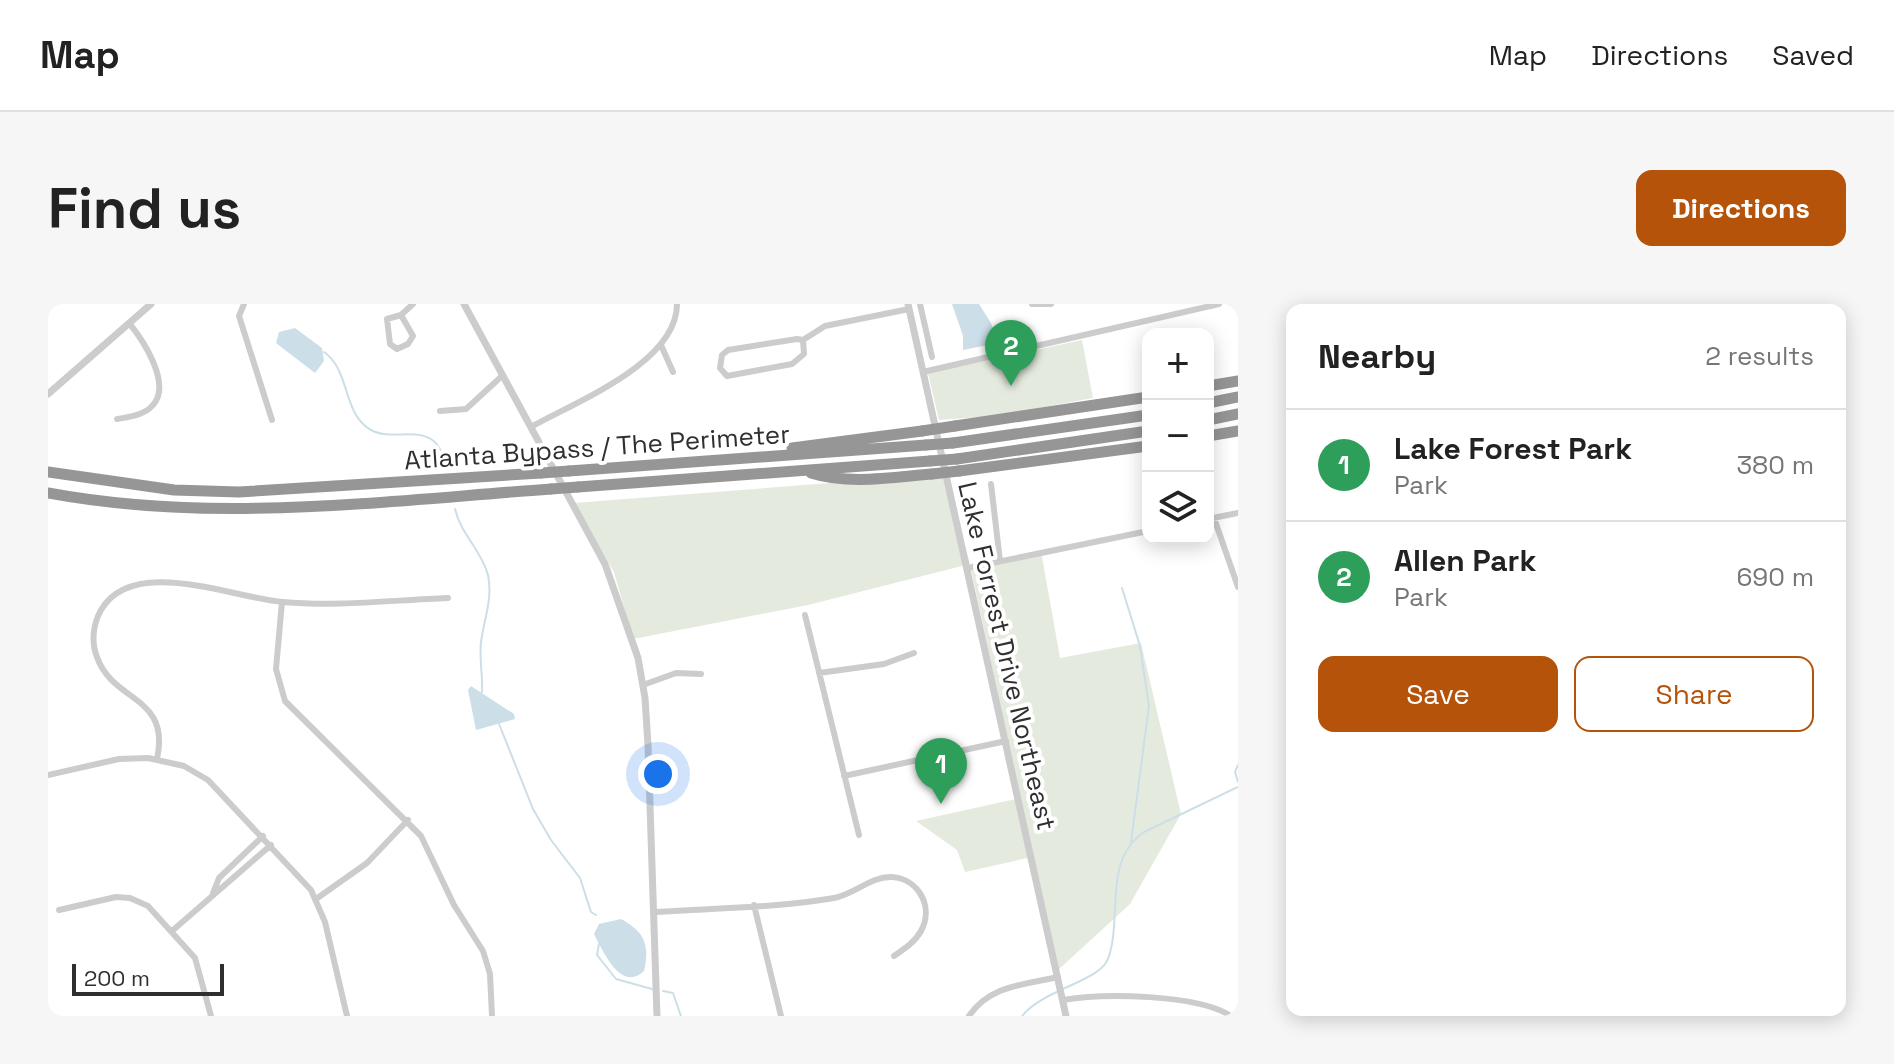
<!DOCTYPE html>
<html lang="en">
<head>
<meta charset="utf-8">
<style>
	:root { --surface:#fff; --page:#f6f6f6; --text:#222; --muted:#767676; --line:#e0e0e0; --accent:#b45309 }
	body { margin:0; font-family:"Space Grotesk",sans-serif; background:var(--page); color:var(--text) }
	.controls { position:absolute; right:24px; top:24px; display:grid; overflow:hidden; border-radius:16px; box-shadow:0 4px 20px #0003 }
	.controls button { width:72px; height:72px; display:grid; place-items:center; padding:0; border:0; border-bottom:2px solid var(--line); background:var(--surface); color:var(--text); font:40px sans-serif }
	.scale { position:absolute; left:24px; bottom:20px; width:152px; box-sizing:border-box; padding-left:8px; border:4px solid #2f2f2f; border-top:0; font-size:22px; line-height:28px; white-space:nowrap; color:#2f2f2f; -webkit-text-stroke:6px #fff; paint-order:stroke }
	.you { position:absolute; left:610px; top:470px; width:28px; height:28px; margin:-20px; border:6px solid #fff; border-radius:50%; background:#1a73e8; box-shadow:0 0 0 12px #1a73e833 }
	.badge { display:grid; place-items:center; width:52px; height:52px; border-radius:50%; background:var(--accent); color:#fff; font-size:26px; font-weight:700 }
	.pin { position:absolute; translate:-50% -66px; filter:drop-shadow(0 2px 4px #0008) }
	.pin::after { content:''; position:absolute; top:42px; width:28px; height:24px; background:inherit; clip-path:polygon(0 0,100% 0,50% 100%) }
	.list { margin:0; padding:0; list-style:none }
	h2 { display:flex; justify-content:space-between; align-items:center; height:104px; margin:0; padding:0 32px; font-size:34px }
	h2 small { font-size:26px; font-weight:400; color:var(--muted) }
	.list li { display:grid; grid-template-columns:52px 1fr auto; gap:24px; align-items:center; box-sizing:border-box; height:112px; padding:0 32px; border-top:2px solid var(--line) }
	.list b { display:block; font-size:30px; white-space:nowrap }
	.list p { margin:0; font-size:26px; white-space:nowrap; color:var(--muted) }
	.list em { font-size:26px; font-style:normal; color:var(--muted) }
	.actions { display:flex; gap:16px; padding:24px 32px }
	.actions a { flex:1; padding:18px 0; border:2px solid var(--accent); border-radius:16px; text-align:center; font-size:28px; color:var(--accent) }
	.actions .main { background:var(--accent); color:#fff }
	.icon { flex:none; width:44px; height:44px; fill:none; stroke:currentColor; stroke-width:2; stroke-linecap:round; stroke-linejoin:round }
	.map { position:relative; flex:none; width:1190px; height:712px; overflow:hidden; border-radius:16px }
	header { display:flex; align-items:center; gap:48px; box-sizing:border-box; height:112px; padding:0 40px; background:var(--surface); border-bottom:2px solid var(--line) }
	header strong { font-size:38px }
	nav { display:flex; gap:44px; margin-inline-start:auto; font-size:28px }
	.intro { display:flex; align-items:center; justify-content:space-between; box-sizing:border-box; height:192px; padding:0 48px }
	h1 { margin:0; font-size:56px }
	.button { padding:20px 36px; border-radius:16px; background:var(--accent); color:#fff; font-size:28px; font-weight:700 }
	main { display:flex; gap:48px; padding:0 48px }
	aside { flex:1; background:var(--surface); border-radius:16px; box-shadow:0 4px 20px #0003 }
	.map>svg:first-child { display:block }
	.green { fill:#e5eade }
	.water { fill:#ccdee8 }
	.lines { fill:none; stroke-linecap:round; stroke-linejoin:round }
	.stream { stroke:#ccdee8; stroke-width:2 }
	.minor { stroke:#ccc; stroke-width:6 }
	.tertiary { stroke:#ccc; stroke-width:7 }
	.motorway { stroke:#969696; stroke-width:11 }
	.motorway-bridge { stroke:#969696; stroke-width:11 }
	.labels { text-anchor:middle; dominant-baseline:central; stroke-width:8; stroke-linejoin:round; paint-order:stroke }
	.street-label { font-size:26px; fill:#2f2f2f; stroke:#fff }
</style>
</head>
<body>
<header>
<strong>Map</strong>
<nav><a>Map</a><a>Directions</a><a>Saved</a></nav>
</header>
<div class="intro"><h1>Find us</h1><a class="button">Directions</a></div>
<main>
<div class="map">
<svg width="1190" height="712" viewBox="0 0 1190 712">
	<rect width="100%" height="100%" fill="#fff"/>
	<path class="green" d="M1034,36L1045,94L948,112L891,116L880,69Z
		M897,170L922,260L993,247L1012,354L1093,339L1133,510L1082,600L1009,667L984,553L917,568L909,546L868,517L972,494L922,260L760,301L585,335L566,268L526,199Z"/>
	<path class="water" d="M904,0H931L943,19L950,39L915,46V32Z
		M247,24L274,44L276,57L267,69L228,39L231,28Z
		M423,382L466,410L467,415L428,426L420,386Z
		M573,615C597,628 602,641 596,667C573,689 555,647 546,630L551,620Z"/>
	<g class="lines">
		<path class="stream" d="M276,48C303,67 294,110 323,126C348,140 390,112 397,162
			M407,205C413,231 433,245 440,271C445,295 436,315 433,338C431,354 435,372 434,388
			M1074,284L1092,342L1101,402L1083,538
			M451,420L485,505L503,536L532,574L543,608L548,611
			M1190,461L1187,468L1190,478
			M551,640L549,651L568,675L604,685
			M615,687L625,689L633,712
			M974,712C994,686 1052,677 1060,655C1075,614 1054,557 1096,528L1190,483"/>
		<path class="minor" d="M196,0L191,12L224,116
			M872,0L884,53
			M984,0H1003
			M353,11L365,32L360,40L349,45L342,40L339,15L353,11L365,0
			M749,35L755,36L756,50L744,60L679,72L672,64L674,51L680,46Z
			M755,36L777,22L861,5
			M613,41L625,68
			M875,68L1171,0
			M392,107L418,105L454,72
			M69,115C81,113 97,111 105,101C124,80 95,36 81,19
			M483,123C527,98 629,59 629,0
			M943,180L952,257
			M1166,214L1190,283
			M1160,215L1190,209
			M920,264L1100,227
			M234,298L228,365L237,397L373,532L406,601L435,647L442,670L444,712
			M757,311L811,531
			M771,369L836,360L866,349
			M595,381L628,369L653,370
			M109,455C123,391 65,399 49,353C43,338 45,320 53,306C85,251 185,294 235,298C290,303 345,296 400,294
			M0,471L71,455L100,454L136,462L160,476L263,586L277,618L299,712
			M796,472L958,437
			M165,589L171,574L215,532
			M268,595L319,559L360,516
			M706,601L733,712
			M11,606L68,593L82,594L100,602L147,654L163,712
			M608,608C666,604 728,604 786,594C807,590 823,572 844,573C871,575 886,603 873,627C867,638 856,645 846,652
			M124,627L223,541
			M1015,696C1055,689 1149,690 1183,712
			M921,712C942,681 976,681 1010,673"/>
		<path class="tertiary" d="M416,0L557,260L590,354L597,394L600,441L609,712
			M860,0L1018,712
			M0,90L103,0"/>
		<path class="motorway" d="M1160,82L1190,77
			M1160,99L1190,93
			M1160,116L1190,110
			M907,122L1100,93
			M1160,132L1190,127
			M905,139L1100,111
			M744,144L874,127
			M909,155L1100,127
			M521,167L878,141
			M911,167L1100,142
			M0,168L126,186L191,188L493,169
			M763,169C801,181 846,173 884,170
			M530,183L882,157
			M0,189C166,220 335,197 503,185"/>
		<path class="motorway-bridge" d="M874,127L907,122
			M878,141L905,139
			M882,157L909,155
			M493,169L521,167
			M884,170L911,167
			M503,185L530,183"/>
	</g>
	<g class="labels">
		<g class="street-label">
			<text transform="translate(549 143) rotate(-4)">Atlanta Bypass / The Perimeter</text>
			<text transform="translate(959 352) rotate(77)">Lake Forrest Drive Northeast</text>
		</g>
	</g>
</svg>
<div class="controls">
<button>+</button>
<button>−</button>
<button><svg class="icon" aria-label="layers" viewBox="0 0 24 24"><path d="M12 4l9 5-9 5-9-5zM3 14l9 5 9-5"/></svg></button>
</div>
<div class="scale">200 m</div>
<div class="you"></div>
<div class="pin badge" style="left:893px;top:500px;background:#2e9e5b">1</div>
<div class="pin badge" style="left:963px;top:82px;background:#2e9e5b">2</div>
</div>
<aside>
<h2>Nearby<small>2 results</small></h2>
<ul class="list">
<li><span class="badge" style="background:#2e9e5b">1</span><div><b>Lake Forest Park</b><p>Park</p></div><em>380 m</em></li>
<li><span class="badge" style="background:#2e9e5b">2</span><div><b>Allen Park</b><p>Park</p></div><em>690 m</em></li>
</ul>
<div class="actions"><a class="main">Save</a><a>Share</a></div>
</aside>
</main>
</body>
</html>
